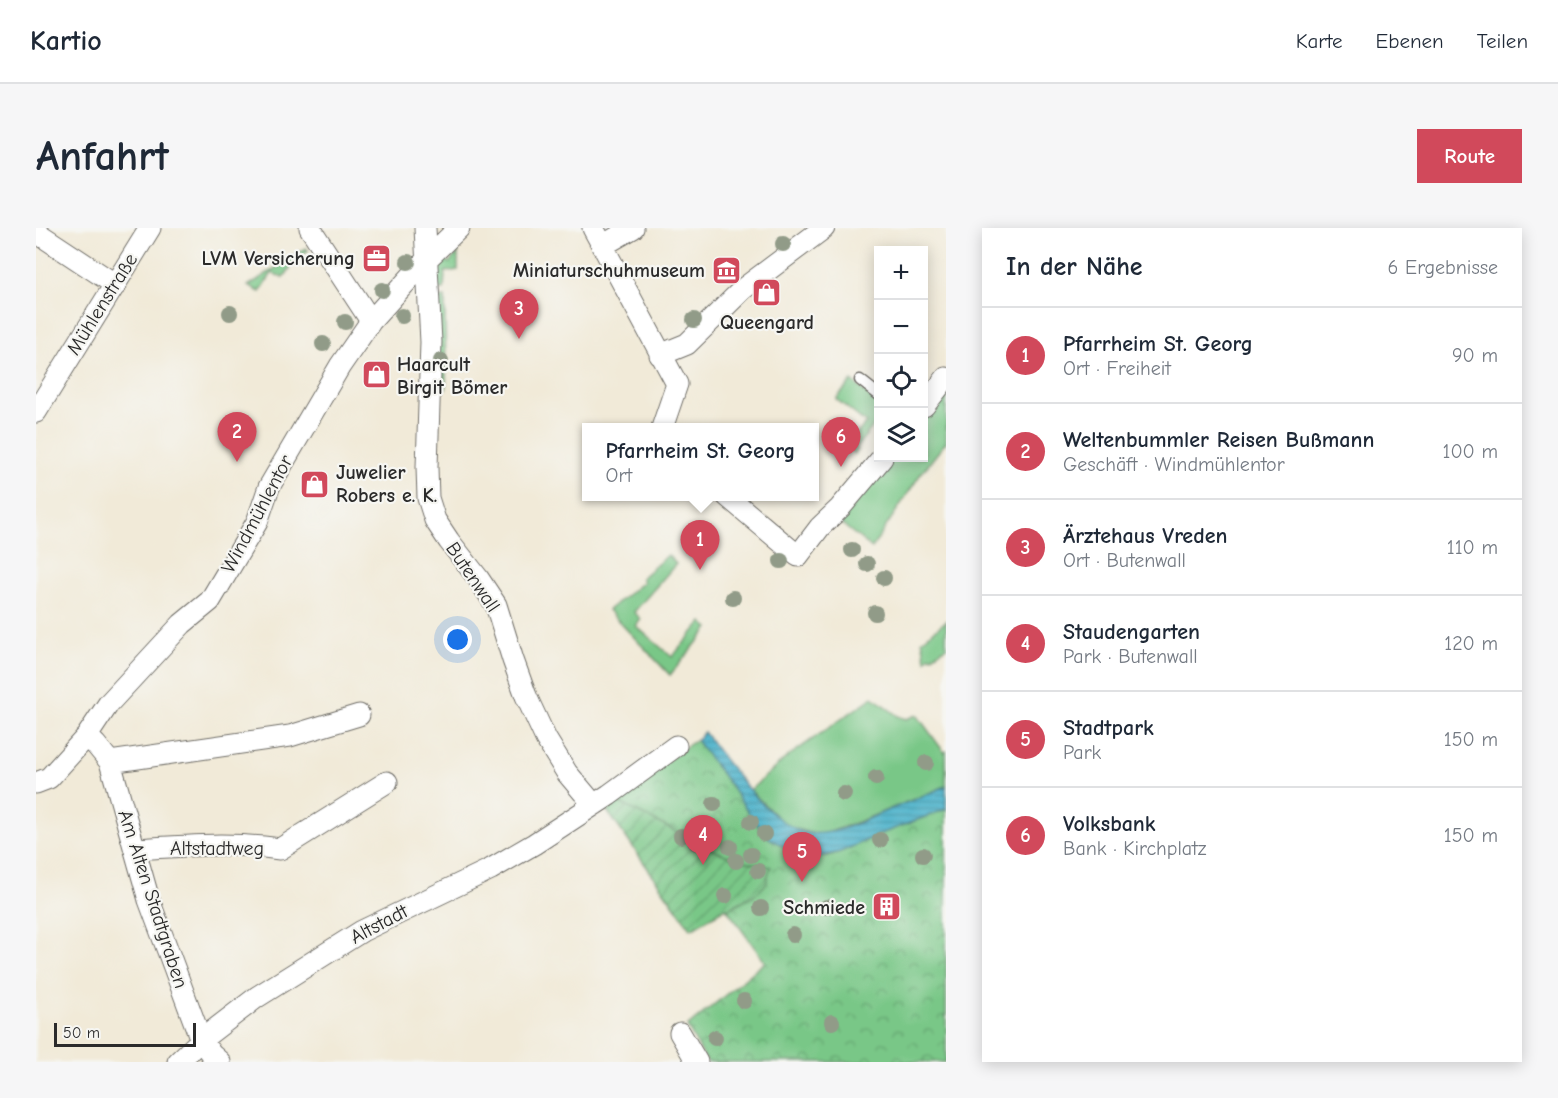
<!DOCTYPE html>
<html lang="de">
<head>
<meta charset="utf-8">
<style>
	:root { --surface:#fff; --page:#f6f6f7; --text:#1f2937; --muted:#747a83; --line:#e0e1e3; --accent:#d1495b }
	body { margin:0; font-family:"Comic Neue",sans-serif; background:var(--page); color:var(--text) }
	.controls { position:absolute; right:18px; top:18px; display:grid; overflow:hidden; border-radius:0px; box-shadow:0 3px 15px #0003 }
	.controls button { width:54px; height:54px; display:grid; place-items:center; padding:0; border:0; border-bottom:2px solid var(--line); background:var(--surface); color:var(--text); font:30px sans-serif }
	.scale { position:absolute; left:18px; bottom:15px; width:142px; box-sizing:border-box; padding-left:6px; border:3px solid #2b2b2b; border-top:0; font-size:16px; line-height:21px; white-space:nowrap; color:#2b2b2b; -webkit-text-stroke:4px #f6f6f2; paint-order:stroke }
	.you { position:absolute; left:422px; top:412px; width:21px; height:21px; margin:-15px; border:4px solid #fff; border-radius:50%; background:#1a73e8; box-shadow:0 0 0 9px #1a73e833 }
	.badge { display:grid; place-items:center; width:39px; height:39px; border-radius:50%; background:var(--accent); color:#fff; font-size:20px; font-weight:700 }
	.pin { position:absolute; translate:-50% -50px; filter:drop-shadow(0 2px 3px #0008) }
	.pin::after { content:''; position:absolute; top:32px; width:21px; height:18px; background:inherit; clip-path:polygon(0 0,100% 0,50% 100%) }
	.popup { position:absolute; left:546px; top:195px; width:237px; height:78px; box-sizing:border-box; display:grid; place-content:center; border-radius:0px; background:var(--surface); filter:drop-shadow(0 2px 4px #0005); font-size:20px; white-space:nowrap; color:var(--muted) }
	.popup b { font-size:22px; color:var(--text) }
	.popup::after { content:''; position:absolute; left:50%; top:100%; margin-left:-12px; border:12px solid transparent; border-top-color:var(--surface) }
	.list { margin:0; padding:0; list-style:none }
	h2 { display:flex; justify-content:space-between; align-items:center; height:78px; margin:0; padding:0 24px; font-size:26px }
	h2 small { font-size:20px; font-weight:400; color:var(--muted) }
	.list li { display:grid; grid-template-columns:39px 1fr auto; gap:18px; align-items:center; box-sizing:border-box; height:96px; padding:0 24px; border-top:2px solid var(--line) }
	.list b { display:block; font-size:22px; white-space:nowrap }
	.list p { margin:0; font-size:20px; white-space:nowrap; color:var(--muted) }
	.list em { font-size:20px; font-style:normal; color:var(--muted) }
	.icon { flex:none; width:33px; height:33px; fill:none; stroke:currentColor; stroke-width:2; stroke-linecap:round; stroke-linejoin:round }
	.map { position:relative; flex:none; width:910px; height:834px; overflow:hidden; border-radius:0px }
	header { display:flex; align-items:center; gap:36px; box-sizing:border-box; height:84px; padding:0 30px; background:var(--surface); border-bottom:2px solid var(--line) }
	header strong { font-size:28px }
	nav { display:flex; gap:33px; margin-inline-start:auto; font-size:21px }
	.intro { display:flex; align-items:center; justify-content:space-between; box-sizing:border-box; height:144px; padding:0 36px }
	h1 { margin:0; font-size:42px }
	.button { padding:15px 27px; border-radius:0px; background:var(--accent); color:#fff; font-size:21px; font-weight:700 }
	main { display:flex; gap:36px; padding:0 36px }
	aside { flex:1; background:var(--surface); border-radius:0px; box-shadow:0 3px 15px #0003 }
	.map>svg:first-child { display:block }
	.grass { fill:#79c787; stroke:#527959; stroke-width:1.5 }
	.park { fill:url(#park-crowns); stroke:#527959; stroke-width:1.5 }
	.garden { fill:url(#garden-furrows); stroke:#527959; stroke-width:1.5 }
	.water { fill:url(#water-rules); stroke:#3c6e7b; stroke-width:1.5 }
	.lines { fill:none; stroke-linecap:round; stroke-linejoin:round }
	.service-casing { stroke:#706e68; stroke-width:13 }
	.minor-casing { stroke:#706e68; stroke-width:23 }
	.service { stroke:#fff; stroke-width:10 }
	.minor { stroke:#fff; stroke-width:21 }
	.tree { fill:#919b88 }
	.labels { text-anchor:middle; dominant-baseline:central; stroke-width:4.5; stroke-linejoin:round; paint-order:stroke }
	.poi-label { font-size:20px; font-weight:bold; fill:#2b2b2b; stroke:#f6f6f2; text-anchor:end }
	.street-label { font-size:20px; fill:#2b2b2b; stroke:#f6f6f2 }
</style>
</head>
<body>
<header>
<strong>Kartio</strong>
<nav><a>Karte</a><a>Ebenen</a><a>Teilen</a></nav>
</header>
<div class="intro"><h1>Anfahrt</h1><a class="button">Route</a></div>
<main>
<div class="map">
<svg width="910" height="834" viewBox="0 0 910 834">
	<defs>
		<pattern id="park-crowns" width="20" height="18" patternUnits="userSpaceOnUse" patternTransform="scale(1.5)"><rect width="20" height="18" fill="#79c787"/><path d="M2 6a3 3 0 1 1 6 0M12 15a3 3 0 1 1 6 0" fill="none" stroke="#63a26f"/></pattern>
		<pattern id="garden-furrows" width="10" height="10" patternUnits="userSpaceOnUse" patternTransform="scale(1.5)"><rect width="10" height="10" fill="#79c787"/><path d="M-1 1l2-2M0 10L10 0M9 11l2-2" fill="none" stroke="#63a26f"/></pattern>
		<pattern id="water-rules" width="6" height="5" patternUnits="userSpaceOnUse" patternTransform="scale(1.5)"><rect width="6" height="5" fill="#4cb2cb"/><path d="M0 2.5h6" fill="none" stroke="#3f91a5"/></pattern>
	</defs>
	<rect width="100%" height="100%" fill="#f6f6f2"/>
	<filter id="ink" filterUnits="userSpaceOnUse"><feTurbulence type="fractalNoise" baseFrequency=".0167" numOctaves="2"/><feDisplacementMap in="SourceGraphic" scale="12" xChannelSelector="R" yChannelSelector="G"/><feConvolveMatrix kernelMatrix="1 2 1 2 8 2 1 2 1" color-interpolation-filters="sRGB"/></filter>
	<filter id="wash" filterUnits="userSpaceOnUse"><feTurbulence type="fractalNoise" baseFrequency=".008" numOctaves="4" result="noise"/><feDisplacementMap in="SourceGraphic" scale="24" xChannelSelector="R" yChannelSelector="G"/><feGaussianBlur stdDeviation="1.35" result="paint"/><feColorMatrix in="noise" values="0 0 0 0 0 0 0 0 0 0 0 0 0 0 0 0 0 1.4 0 .05"/><feComposite in="paint" operator="in"/></filter>
	<g filter="url(#wash)">
		<rect width="100%" height="100%" fill="#f1ead8"/>
		<path class="grass" d="M270,20L272,23L259,32L248,50L236,45L224,64L212,58Z
			M422,24V42L409,44L408,62H399L396,35L405,28L413,35Z
			M409,69L410,160H402L399,70Z
			M816,153L843,175L842,192L820,220L822,222L819,226L810,219L830,195L800,171Z
			M910,165V214L884,247L836,320L803,294L857,230H888V192Z
			M632,327L640,336L598,384L605,391L600,398L636,429L666,394L673,400L634,447L572,382L607,354L605,350Z
			M910,393V419L895,429L894,428L890,432L886,412Z
			M837,469L862,488L870,491L881,487L908,524L910,523V558L827,592L794,604L784,606L773,605L754,599L745,593L714,562L751,529Z"/>
		<path class="park" d="M660,512L694,557L719,594L733,610L749,619L773,628H792L804,624L847,605L910,581V834H671L651,799L729,734L690,680L655,701L567,577Z"/>
		<path class="garden" d="M576,571L668,618L699,631L735,639C732,644 732,648 731,653C725,667 703,674 691,681L690,680L655,701L567,577Z"/>
		<path class="water" d="M668,504C690,533 735,599 772,605C796,609 828,592 850,583C870,575 890,567 910,558V581L847,605L804,624L783,629L773,628L749,619L733,610L719,594L694,557L660,512Z"/>
	</g>
	<g filter="url(#ink)">
		<g class="lines">
			<defs>
				<path id="service" d="M824,152L843,167"/>
				<path id="minor" d="M274,0L335,93
					M389,0L395,114L391,239L392,270L399,292L413,313L442,350L460,377L477,432L490,468L510,511L531,545L558,577
					M557,0L641,156L626,200
					M0,4L80,57
					M566,18L597,0
					M624,127L651,116L707,61L788,0
					M888,178L910,150
					M0,184L114,0
					M691,268L762,328L784,299L804,280L846,230
					M51,508L60,517L74,534L113,672L165,812L175,826L184,834
					M74,534L254,508L323,487
					M0,555L13,550L51,508L73,475L146,396L174,373L221,294L233,259L304,138L335,93L391,31L423,0
					M99,621C148,618 195,614 244,621L351,554
					M644,805L661,834
					M142,834L165,812L221,769L326,703L455,641L498,616L573,567L640,518"/>
			</defs>
			<use href="#service" class="service-casing"/>
			<use href="#minor" class="minor-casing"/>
			<use href="#service" class="service"/>
			<use href="#minor" class="minor"/>
		</g>
		<g class="tree">
			<circle cx="747" cy="16" r="8"/>
			<circle cx="372" cy="34" r="8"/>
			<circle cx="346" cy="62" r="8"/>
			<circle cx="194" cy="85" r="8"/>
			<circle cx="366" cy="88" r="8"/>
			<circle cx="658" cy="92" r="8"/>
			<circle cx="309" cy="94" r="8"/>
			<circle cx="287" cy="116" r="8"/>
			<circle cx="405" cy="133" r="8"/>
			<circle cx="816" cy="322" r="8"/>
			<circle cx="745" cy="333" r="8"/>
			<circle cx="831" cy="336" r="8"/>
			<circle cx="848" cy="350" r="8"/>
			<circle cx="697" cy="370" r="8"/>
			<circle cx="839" cy="385" r="8"/>
			<circle cx="890" cy="535" r="8"/>
			<circle cx="840" cy="550" r="8"/>
			<circle cx="808" cy="566" r="8"/>
			<circle cx="678" cy="576" r="8"/>
			<circle cx="715" cy="594" r="8"/>
			<circle cx="728" cy="606" r="8"/>
			<circle cx="645" cy="608" r="8"/>
			<circle cx="844" cy="612" r="8"/>
			<circle cx="660" cy="615" r="8"/>
			<circle cx="694" cy="619" r="8"/>
			<circle cx="715" cy="627" r="8"/>
			<circle cx="887" cy="627" r="8"/>
			<circle cx="700" cy="633" r="8"/>
			<circle cx="722" cy="643" r="8"/>
			<circle cx="689" cy="668" r="8"/>
			<circle cx="791" cy="679" r="8"/>
			<circle cx="725" cy="680" r="8"/>
			<circle cx="757" cy="707" r="8"/>
			<circle cx="708" cy="773" r="8"/>
			<circle cx="796" cy="794" r="8"/>
			<circle cx="679" cy="810" r="8"/>
		</g>
	</g>
	<defs>
		<symbol id="office-square" viewBox="-11 -11 22 22"><rect x="-9" y="-9" width="18" height="18" rx="4" fill="#d1495b" stroke="#f6f6f2"/><path d="M-6-3h4V-5.5h4V-3h4V5H-6ZM-1-4.5V-3h2v-1.5ZM-6 0V1H6V0Z" fill="#fff"/></symbol>
		<symbol id="museum-square" viewBox="-11 -11 22 22"><rect x="-9" y="-9" width="18" height="18" rx="4" fill="#d1495b" stroke="#f6f6f2"/><path d="M0-6L6-3V-2H-6V-3ZM-5-1h2V3h-2ZM-1-1h2V3h-2ZM3-1h2V3H3ZM-6 4H6V6H-6Z" fill="#fff"/></symbol>
		<symbol id="shop-square" viewBox="-11 -11 22 22"><rect x="-9" y="-9" width="18" height="18" rx="4" fill="#d1495b" stroke="#f6f6f2"/><path d="M-5-2.5h2.3a2.7 3.5 0 0 1 5.4 0H5L5.5 6h-11ZM-1.5-2.5h3a1.5 2.3 0 0 0-3 0Z" fill="#fff"/></symbol>
		<symbol id="building-square" viewBox="-11 -11 22 22"><rect x="-9" y="-9" width="18" height="18" rx="4" fill="#d1495b" stroke="#f6f6f2"/><path d="M-4-6H4V6H1V3H-1V6H-4ZM-2.5-4.3h1.7v1.8h-1.7ZM.8-4.3h1.7v1.8H.8ZM-2.5-1h1.7V.8h-1.7ZM.8-1h1.7V.8H.8Z" fill="#fff"/></symbol>
	</defs>
	<g fill-rule="evenodd">
		<use href="#office-square" x="324" y="14" width="33" height="33"/>
		<use href="#museum-square" x="674" y="26" width="33" height="33"/>
		<use href="#shop-square" x="714" y="48" width="33" height="33"/>
		<use href="#shop-square" x="324" y="130" width="33" height="33"/>
		<use href="#shop-square" x="262" y="240" width="33" height="33"/>
		<use href="#building-square" x="834" y="662" width="33" height="33"/>
	</g>
	<g class="labels">
		<g class="poi-label">
			<text x="319" y="30">LVM Versicherung</text>
			<text x="669" y="42">Miniaturschuhmuseum</text>
			<text x="731" y="94" text-anchor="middle">Queengard</text>
			<text x="361" y="136" text-anchor="start">Haarcult<tspan x="361" dy="23">Birgit Bömer</tspan></text>
			<text x="300" y="244" text-anchor="start">Juwelier<tspan x="300" dy="23">Robers e. K.</tspan></text>
			<text x="829" y="679">Schmiede</text>
		</g>
		<g class="street-label">
			<text transform="translate(66 76) rotate(-58)">Mühlenstraße</text>
			<text transform="translate(221 286) rotate(-62)">Windmühlentor</text>
			<text transform="translate(437 349) rotate(56)">Butenwall</text>
			<text x="181" y="620">Altstadtweg</text>
			<text transform="translate(117 671) rotate(72)">Am Alten Stadtgraben</text>
			<text transform="translate(343 696) rotate(-28)">Altstadt</text>
		</g>
	</g>
</svg>
<div class="controls">
<button>+</button>
<button>−</button>
<button><svg class="icon" aria-label="locate" viewBox="0 0 24 24"><circle cx="12" cy="12" r="6"/><path d="M12 2v4M12 18v4M2 12h4M18 12h4"/></svg></button>
<button><svg class="icon" aria-label="layers" viewBox="0 0 24 24"><path d="M12 4l9 5-9 5-9-5zM3 14l9 5 9-5"/></svg></button>
</div>
<div class="scale">50 m</div>
<div class="you"></div>
<div class="pin badge" style="left:664px;top:342px">1</div>
<div class="popup"><b>Pfarrheim St. Georg</b>Ort</div>
<div class="pin badge" style="left:201px;top:234px">2</div>
<div class="pin badge" style="left:483px;top:111px">3</div>
<div class="pin badge" style="left:667px;top:637px">4</div>
<div class="pin badge" style="left:766px;top:654px">5</div>
<div class="pin badge" style="left:805px;top:239px">6</div>
</div>
<aside>
<h2>In der Nähe<small>6 Ergebnisse</small></h2>
<ul class="list">
<li><span class="badge">1</span><div><b>Pfarrheim St. Georg</b><p>Ort · Freiheit</p></div><em>90 m</em></li>
<li><span class="badge">2</span><div><b>Weltenbummler Reisen Bußmann</b><p>Geschäft · Windmühlentor</p></div><em>100 m</em></li>
<li><span class="badge">3</span><div><b>Ärztehaus Vreden</b><p>Ort · Butenwall</p></div><em>110 m</em></li>
<li><span class="badge">4</span><div><b>Staudengarten</b><p>Park · Butenwall</p></div><em>120 m</em></li>
<li><span class="badge">5</span><div><b>Stadtpark</b><p>Park</p></div><em>150 m</em></li>
<li><span class="badge">6</span><div><b>Volksbank</b><p>Bank · Kirchplatz</p></div><em>150 m</em></li>
</ul>
</aside>
</main>
</body>
</html>
